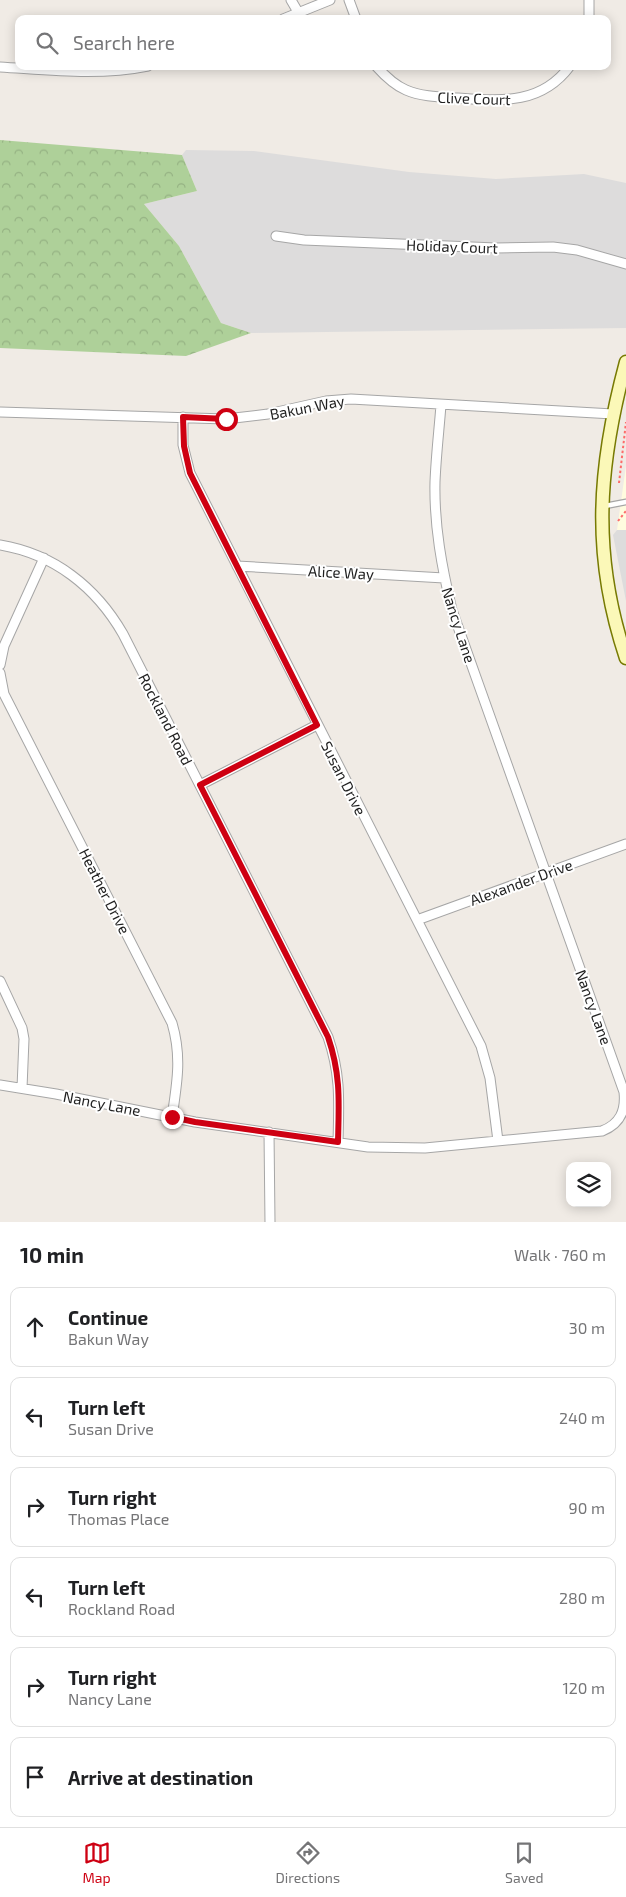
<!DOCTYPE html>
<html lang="en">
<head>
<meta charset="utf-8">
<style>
	:root { --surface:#fff; --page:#f6f6f6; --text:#202124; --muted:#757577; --line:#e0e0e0; --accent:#ce0012 }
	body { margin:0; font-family:"Exo 2",sans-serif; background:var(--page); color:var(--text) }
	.controls { position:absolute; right:15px; bottom:15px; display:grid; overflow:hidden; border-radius:10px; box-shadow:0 2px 12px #0003 }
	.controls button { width:45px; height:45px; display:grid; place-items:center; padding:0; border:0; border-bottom:1px solid var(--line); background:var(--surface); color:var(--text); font:25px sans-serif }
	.stop { position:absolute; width:15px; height:15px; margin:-11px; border:4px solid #ce0012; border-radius:50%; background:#fff }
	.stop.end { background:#ce0012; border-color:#fff; box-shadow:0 1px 5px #0008 }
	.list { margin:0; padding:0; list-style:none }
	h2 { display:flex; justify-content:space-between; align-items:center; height:65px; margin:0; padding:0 20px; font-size:21px }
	h2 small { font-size:16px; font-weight:400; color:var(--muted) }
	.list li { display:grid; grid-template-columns:32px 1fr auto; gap:15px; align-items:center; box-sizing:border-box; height:80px; margin:0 10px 10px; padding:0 10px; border:1px solid var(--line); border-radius:10px }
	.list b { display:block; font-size:19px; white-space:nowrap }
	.list p { margin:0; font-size:16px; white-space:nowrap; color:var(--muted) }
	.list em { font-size:16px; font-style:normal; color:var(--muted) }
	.icon { flex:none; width:28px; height:28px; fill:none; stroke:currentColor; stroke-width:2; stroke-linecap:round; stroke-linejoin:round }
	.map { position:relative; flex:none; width:626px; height:1222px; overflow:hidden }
	.search { position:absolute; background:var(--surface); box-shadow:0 2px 12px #0003; left:15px; right:15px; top:15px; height:55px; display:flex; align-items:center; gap:12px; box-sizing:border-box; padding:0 18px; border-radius:10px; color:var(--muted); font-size:19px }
	.sheet { height:605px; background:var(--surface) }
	nav { display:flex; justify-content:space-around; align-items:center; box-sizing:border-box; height:70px; border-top:1px solid var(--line); background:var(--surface); font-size:14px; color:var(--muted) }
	nav a { display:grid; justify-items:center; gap:2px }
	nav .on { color:var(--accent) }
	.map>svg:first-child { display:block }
	.residential { fill:#dddcdc }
	.education { fill:#fffcdf }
	.forest { fill:url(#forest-crowns) }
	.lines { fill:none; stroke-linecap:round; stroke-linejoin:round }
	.lane-casing { stroke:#a6a6a6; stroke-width:7 }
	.street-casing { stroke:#a6a6a6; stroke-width:11 }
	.secondary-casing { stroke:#777a03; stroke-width:15 }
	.path { stroke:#fd6c6a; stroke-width:2; stroke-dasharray:2.5 2.5; stroke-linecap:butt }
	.lane { stroke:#fff; stroke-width:4.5 }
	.street { stroke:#fff; stroke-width:9 }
	.secondary { stroke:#fbf8b8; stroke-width:12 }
	.route { stroke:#ce0012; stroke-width:6 }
	.labels { text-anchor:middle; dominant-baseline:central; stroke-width:4; stroke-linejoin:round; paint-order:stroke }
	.street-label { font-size:15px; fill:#1f1f1f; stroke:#fff }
</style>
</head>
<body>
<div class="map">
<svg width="626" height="1222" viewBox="0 0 626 1222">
	<defs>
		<pattern id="forest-crowns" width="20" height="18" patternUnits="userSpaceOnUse" patternTransform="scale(1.25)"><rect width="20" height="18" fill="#aed099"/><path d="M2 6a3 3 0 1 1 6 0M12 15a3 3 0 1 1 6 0" fill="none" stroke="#95b283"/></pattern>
	</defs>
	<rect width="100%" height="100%" fill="#f0ebe5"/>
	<path class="residential" d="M186,150L254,151L409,172L496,179L584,174L626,183V328L251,333L221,323L179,246L144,204L197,191L182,155Z
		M617,530H626V601L613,535Z"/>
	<path class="education" d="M626,466V530H617Z"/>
	<path class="forest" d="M0,140L182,155L197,191L144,204L179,246L221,323L251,333L186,356L0,348Z"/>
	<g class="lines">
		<defs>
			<path id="lane" d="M605,506L626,502"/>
			<path id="street" d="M291,0L298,12
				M349,0L356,19
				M589,0V19
				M283,19L330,0
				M376,66C385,76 394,85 406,90C422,97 441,97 458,98C501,101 541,105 570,66
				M0,67C50,70 99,76 148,66
				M276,236L304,240L496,248L553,247L577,250L626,264
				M0,412L226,419L268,414L326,401L351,399L613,414
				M183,417V445L190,473L481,1046L490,1078L498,1141
				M0,545C54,554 96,587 123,634L328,1037C341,1075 339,1102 338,1142
				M237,566L444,578
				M0,665L4,646L44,558
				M0,673L4,694L172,1023C182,1057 177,1083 172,1117
				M200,785L317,725
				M417,920L626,844
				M0,981L22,1028L24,1039L22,1088
				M0,1085L56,1094L195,1122L368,1147L425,1148L602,1131C620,1124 626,1111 624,1092L452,610C442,568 434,526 435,482C436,456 439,431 441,405
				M269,1132L270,1222"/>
			<path id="secondary" d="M626,362C598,466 591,554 626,658"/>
		</defs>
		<use href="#lane" class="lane-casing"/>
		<use href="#street" class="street-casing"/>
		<use href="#secondary" class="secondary-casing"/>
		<path class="path" d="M619,483L626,422
			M618,521L626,511"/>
		<use href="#lane" class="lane"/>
		<use href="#street" class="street"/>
		<use href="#secondary" class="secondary"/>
	</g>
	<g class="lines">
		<path class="route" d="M172,1117L195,1122L338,1142C339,1102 341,1075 328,1037L200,785L317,725L190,473L184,446L183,417L226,419"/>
	</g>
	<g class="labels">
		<g class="street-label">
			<text transform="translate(474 98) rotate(2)">Clive Court</text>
			<text transform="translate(452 246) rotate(2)">Holiday Court</text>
			<text transform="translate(307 407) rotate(-11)">Bakun Way</text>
			<text transform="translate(341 572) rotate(3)">Alice Way</text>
			<text transform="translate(459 625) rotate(72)">Nancy Lane</text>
			<text transform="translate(166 719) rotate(63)">Rockland Road</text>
			<text transform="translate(344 778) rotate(63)">Susan Drive</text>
			<text transform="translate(521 882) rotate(-20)">Alexander Drive</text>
			<text transform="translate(105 891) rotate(63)">Heather Drive</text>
			<text transform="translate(594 1007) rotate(70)">Nancy Lane</text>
			<text transform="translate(102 1103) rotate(11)">Nancy Lane</text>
		</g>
	</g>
</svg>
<div class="controls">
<button><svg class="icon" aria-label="layers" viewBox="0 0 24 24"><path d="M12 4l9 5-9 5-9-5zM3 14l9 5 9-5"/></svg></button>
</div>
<div class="stop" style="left:226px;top:419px"></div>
<div class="stop end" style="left:172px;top:1117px"></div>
<div class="search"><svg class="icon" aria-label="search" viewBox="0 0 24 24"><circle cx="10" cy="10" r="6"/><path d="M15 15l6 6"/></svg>Search here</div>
</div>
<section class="sheet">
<h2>10 min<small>Walk · 760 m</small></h2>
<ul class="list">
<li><svg class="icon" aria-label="ahead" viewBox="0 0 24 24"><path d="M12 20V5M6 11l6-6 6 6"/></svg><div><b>Continue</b><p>Bakun Way</p></div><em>30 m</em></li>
<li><svg class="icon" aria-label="left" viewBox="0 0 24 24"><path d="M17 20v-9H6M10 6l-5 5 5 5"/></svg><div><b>Turn left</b><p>Susan Drive</p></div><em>240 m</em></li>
<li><svg class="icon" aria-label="right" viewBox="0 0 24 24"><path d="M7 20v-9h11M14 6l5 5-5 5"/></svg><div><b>Turn right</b><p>Thomas Place</p></div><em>90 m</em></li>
<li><svg class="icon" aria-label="left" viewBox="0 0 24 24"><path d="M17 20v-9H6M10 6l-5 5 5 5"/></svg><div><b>Turn left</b><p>Rockland Road</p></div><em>280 m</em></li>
<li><svg class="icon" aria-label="right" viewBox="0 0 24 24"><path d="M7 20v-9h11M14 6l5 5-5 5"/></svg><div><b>Turn right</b><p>Nancy Lane</p></div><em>120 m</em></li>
<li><svg class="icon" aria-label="arrive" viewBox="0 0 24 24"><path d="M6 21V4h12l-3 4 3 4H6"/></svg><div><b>Arrive at destination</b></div></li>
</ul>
</section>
<nav>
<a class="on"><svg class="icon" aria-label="map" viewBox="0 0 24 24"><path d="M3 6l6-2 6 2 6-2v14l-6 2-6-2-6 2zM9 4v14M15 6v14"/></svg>Map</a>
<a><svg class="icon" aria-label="directions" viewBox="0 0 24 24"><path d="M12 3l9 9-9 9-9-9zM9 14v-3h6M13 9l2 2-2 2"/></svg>Directions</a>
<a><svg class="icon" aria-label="saved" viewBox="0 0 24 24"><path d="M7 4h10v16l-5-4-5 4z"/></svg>Saved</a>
</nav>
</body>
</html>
